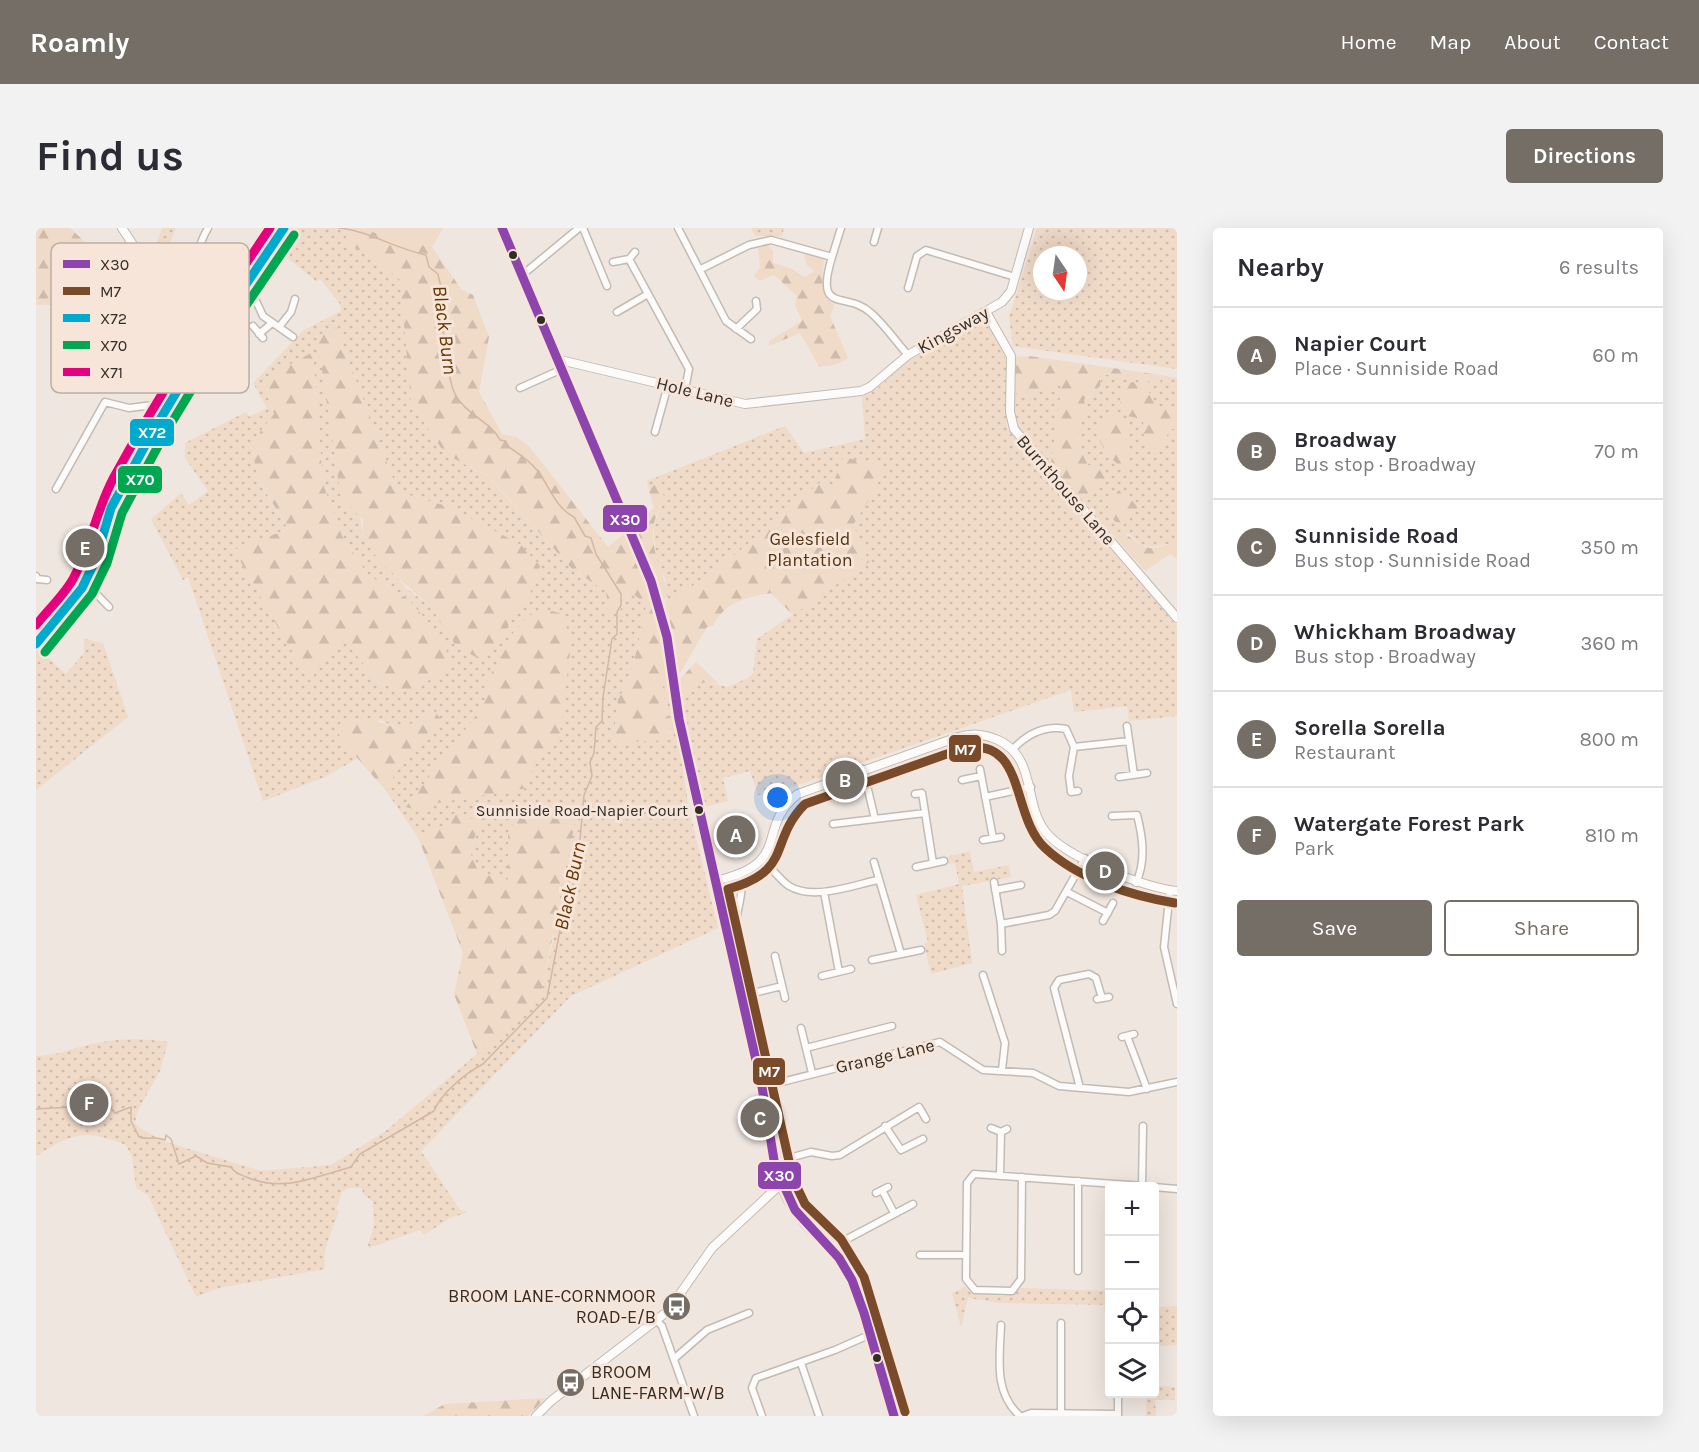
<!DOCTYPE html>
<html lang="en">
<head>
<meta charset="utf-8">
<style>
	:root { --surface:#fff; --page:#f2f2f3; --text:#2b2b33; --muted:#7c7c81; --line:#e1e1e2; --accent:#756e67 }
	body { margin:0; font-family:Karla,sans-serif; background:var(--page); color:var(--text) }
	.controls { position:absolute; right:18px; bottom:18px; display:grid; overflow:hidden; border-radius:6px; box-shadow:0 6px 24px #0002 }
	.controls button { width:54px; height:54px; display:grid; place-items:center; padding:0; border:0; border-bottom:2px solid var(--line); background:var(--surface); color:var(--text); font:30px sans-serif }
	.compass { position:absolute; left:997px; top:18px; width:54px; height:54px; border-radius:50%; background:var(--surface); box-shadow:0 6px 24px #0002; rotate:167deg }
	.you { position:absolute; left:742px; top:570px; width:21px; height:21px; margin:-15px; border:4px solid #fff; border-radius:50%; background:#1a73e8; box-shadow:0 0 0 9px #1a73e833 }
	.badge { display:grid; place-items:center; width:39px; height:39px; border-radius:50%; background:var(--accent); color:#fff; font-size:20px; font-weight:700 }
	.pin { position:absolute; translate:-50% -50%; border:3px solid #fff; box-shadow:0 2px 6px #0006 }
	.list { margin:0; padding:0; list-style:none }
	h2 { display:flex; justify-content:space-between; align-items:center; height:78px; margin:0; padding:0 24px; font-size:26px }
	h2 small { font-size:20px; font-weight:400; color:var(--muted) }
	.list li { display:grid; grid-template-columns:39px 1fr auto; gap:18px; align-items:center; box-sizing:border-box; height:96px; padding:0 24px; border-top:2px solid var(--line) }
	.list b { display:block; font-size:22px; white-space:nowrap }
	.list p { margin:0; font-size:20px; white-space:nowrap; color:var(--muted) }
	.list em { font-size:20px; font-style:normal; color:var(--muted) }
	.actions { display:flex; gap:12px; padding:18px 24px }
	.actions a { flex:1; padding:14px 0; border:2px solid var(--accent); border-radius:6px; text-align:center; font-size:21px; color:var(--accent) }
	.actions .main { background:var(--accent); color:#fff }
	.icon { flex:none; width:33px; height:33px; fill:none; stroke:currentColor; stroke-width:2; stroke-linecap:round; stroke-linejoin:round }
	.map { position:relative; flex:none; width:1141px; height:1188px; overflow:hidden; border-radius:6px }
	header { display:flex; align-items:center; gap:36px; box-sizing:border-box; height:84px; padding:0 30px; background:var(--accent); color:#fff }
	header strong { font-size:28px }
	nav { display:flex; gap:33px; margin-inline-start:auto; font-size:21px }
	.intro { display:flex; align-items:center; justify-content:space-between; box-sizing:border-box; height:144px; padding:0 36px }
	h1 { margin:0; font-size:42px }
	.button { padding:15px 27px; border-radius:6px; background:var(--accent); color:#fff; font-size:21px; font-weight:700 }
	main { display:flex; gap:36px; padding:0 36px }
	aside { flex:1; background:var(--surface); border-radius:6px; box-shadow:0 6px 24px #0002 }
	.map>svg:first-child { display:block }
	.grass { fill:url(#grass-dots); fill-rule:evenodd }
	.forest { fill:url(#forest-firs) }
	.garden { fill:#f0dac8 }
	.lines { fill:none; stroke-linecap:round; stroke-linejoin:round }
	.stream { stroke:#d3b8a2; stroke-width:1.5 }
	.minor-casing { stroke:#c1bbb5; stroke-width:9 }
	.tertiary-casing { stroke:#c1bbb5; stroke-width:10 }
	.secondary-casing { stroke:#c1bbb5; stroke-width:12 }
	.trunk-casing { stroke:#c9c4c1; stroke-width:14 }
	.minor { stroke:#fdfbfa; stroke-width:6 }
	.tertiary { stroke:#fdfbfa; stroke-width:8 }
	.secondary { stroke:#fdfbfa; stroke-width:9 }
	.trunk { stroke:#e0d8d0; stroke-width:10 }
	.bus-1-casing { stroke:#f6e5d8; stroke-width:14 }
	.bus-2-casing { stroke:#f6e5d8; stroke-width:14 }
	.bus-3-casing { stroke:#f6e5d8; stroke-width:14 }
	.bus-4-casing { stroke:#f6e5d8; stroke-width:14 }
	.bus-5-casing { stroke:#f6e5d8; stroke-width:14 }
	.bus-1 { stroke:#8e44ad; stroke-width:9 }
	.bus-2 { stroke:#7a4b2a; stroke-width:9 }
	.bus-3 { stroke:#00a9ce; stroke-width:9 }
	.bus-4 { stroke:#00a651; stroke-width:9 }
	.bus-5 { stroke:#e5007d; stroke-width:9 }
	.bus-dot { fill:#332d27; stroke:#f6e5d8; stroke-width:2 }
	.labels { text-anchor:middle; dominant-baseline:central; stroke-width:6; stroke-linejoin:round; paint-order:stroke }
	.bus-label { font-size:16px; fill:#332d27; stroke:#f6e5d8; text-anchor:end }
	.street-label { font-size:18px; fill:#332d27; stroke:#f6e5d8 }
	.park-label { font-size:18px; fill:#573412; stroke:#f6e5d8 }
	.poi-label { font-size:18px; fill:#332d27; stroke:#f6e5d8; text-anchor:end }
	.water-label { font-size:20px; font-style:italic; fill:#643703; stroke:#f6e5d8 }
	.key { fill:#f6e5d8; stroke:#bcaea3; stroke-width:1.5 }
	.key-label { font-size:16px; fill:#332d27 }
	.line-badge { stroke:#f6e5d8; stroke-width:2 }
	.badge-label { font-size:16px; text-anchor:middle; font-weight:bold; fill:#fff }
</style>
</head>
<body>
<header>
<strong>Roamly</strong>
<nav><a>Home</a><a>Map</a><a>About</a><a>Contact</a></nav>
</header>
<div class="intro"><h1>Find us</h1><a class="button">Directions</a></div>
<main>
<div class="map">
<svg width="1141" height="1188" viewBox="0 0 1141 1188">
	<defs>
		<pattern id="grass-dots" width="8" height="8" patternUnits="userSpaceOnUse" patternTransform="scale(1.5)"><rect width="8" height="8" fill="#f0dac8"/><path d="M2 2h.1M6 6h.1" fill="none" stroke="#cebbac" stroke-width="1.8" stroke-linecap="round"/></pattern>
		<pattern id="forest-firs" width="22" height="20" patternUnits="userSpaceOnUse" patternTransform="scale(1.5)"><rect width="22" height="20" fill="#f0dac8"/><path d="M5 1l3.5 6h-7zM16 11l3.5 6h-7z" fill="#cebbac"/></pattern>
	</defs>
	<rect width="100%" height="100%" fill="#efe6df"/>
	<path class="grass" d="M126,0H140L122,47L114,35Z
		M255,0H316L307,15L334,26L365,52L375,174L409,226L451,248L537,342L570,363L584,382L595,363L616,372L618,378L610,379L594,452L582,471L577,515L636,511L626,460L633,451L653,581L682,700L535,768L385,923L424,982L432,984L414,990L388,1007L384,1002L333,1020L332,1016L338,998L337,974L327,966L326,960H313L306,964L300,981L303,983C296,1004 286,1019 289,1041L183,1060L160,1069L112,967L100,960L96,929L90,917C48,900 37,905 0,928V828C20,828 37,820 56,816C80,810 108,810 132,814L124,843L101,884L99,895C107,905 117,905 127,913L225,943L295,937L351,902L441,826L506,763L518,708L474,629L473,652L443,646L434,624L444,593L409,597L382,609L350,563L365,534L404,492L398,483L364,502L345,492L303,509L322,530L289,549L227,573L152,349L147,352L115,291L145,265L153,277L172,263L149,230V215L210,184L213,189L231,180L217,155L268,102L305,83L304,76L285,52L280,53L239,20ZM300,99L362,264L414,279L421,419L395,379L370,360L327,310ZM277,125L287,256L306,308L332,347L373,372L415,441L369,464L343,455L306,409L273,452L198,322L252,301C238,277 211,243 219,214C222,204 233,194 238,186L228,157Z
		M715,0H748L746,8H719Z
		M1001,0H1141V141L977,118L973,89ZM1006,27H1042V63H1006Z
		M947,90L966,117L970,135L971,200L1141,398V488L1093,493L1091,478L1038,484L1035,462L736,566L722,567L714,543L687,550L692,573L668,579L654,523L646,464L669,454L692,459L712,450L717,445L721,411L833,334L817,297L841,259L796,261L786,253L694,331L633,375L628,376L631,370L629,350L621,335L618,309V298L626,276L623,257H617L613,263L611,253L749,198L768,225L829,211L826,168L842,160L867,136Z
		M1066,146L1124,155L1125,147L1141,150V315C1119,316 1112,327 1094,306L1075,305L1046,272L1071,251L1068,242L1052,237C1041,217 1038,203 1050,183L1048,173L1064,158Z
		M1027,154L1015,236L983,200L978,190L979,165L994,167Z
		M48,411L67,415L92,489L0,562V424L2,421L30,446L48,425Z
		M934,623L938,644L973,637L975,649L926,658L936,735L895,746L888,716L892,714L880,667L923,656L919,635L912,636L910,629Z
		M929,1059L938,1067L968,1068L986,1060L1073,1063V1077L964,1075L932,1070L925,1099L916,1065Z
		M1141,1078V1117L1124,1118L1122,1158L1139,1159V1172H1119L1120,1188H1110V1166H1118L1119,1079Z"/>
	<path class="forest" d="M0,0H34L49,14L98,86L81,120C54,73 51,78 0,77Z
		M316,0H325L355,10L396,19L425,61L437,67L453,109L443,164L466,206L480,209L493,218L572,319L589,305L616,372L606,373L595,364L583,382L573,388L570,363L537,342L452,248L409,226L375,174L364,52L334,26L306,15Z
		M722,18H732L737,22V35L754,40L769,49L779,43L771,37L768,27H779L788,31L786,54L798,78L794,88L812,130C805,136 793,139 783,138L764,105L733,118V113L766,93L759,77L761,68L738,47L724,53L718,48L724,39Z
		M300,99L362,264L414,279L485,317L504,338L502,352L455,424L440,429L421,419L395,379L344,334L327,310V291L305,271L281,108Z
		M277,124L287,256L306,308L332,347L373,372L408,412L415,441L369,464L344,455L306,410L273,453L198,322L252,301C239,276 211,243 219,214C222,204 233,194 238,186L228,157L234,147Z
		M993,128L1125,147L1124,155L1066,146L1064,158L1048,172L1050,183C1038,203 1041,217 1052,237L1069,242L1071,252L1046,272L1015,236L1026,155L994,167L979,165V129Z
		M1096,154L1110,158L1121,180L1141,181V201H1135L1122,222L1108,213L1107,191L1091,188L1084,174L1085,160Z
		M1080,185L1086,188L1093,202C1088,215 1094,224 1091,238L1086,241C1072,226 1057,214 1065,193Z
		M807,229L846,238L841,259L817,297L833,334L757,387L735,365C709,370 690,373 677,398L671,399L643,447L628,376L633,375L694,331L786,253L796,260Z
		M623,256L628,268C626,278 620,286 618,296C613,320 627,343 632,366L627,374L597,298L618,280L613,263L617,257Z
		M1084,261L1102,279L1091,295L1080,294L1072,286V275Z
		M1083,304C1095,306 1104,321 1117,320C1124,320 1133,315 1141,314V331L1134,326L1109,343L1075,305Z
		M618,378L633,451L626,460L636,512L577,515L582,471L594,452L610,379Z
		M512,382L527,386L536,408L524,505L498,536L491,560L402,575L388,584L370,579L448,477L452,452L478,403L494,387Z
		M660,434L683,456L669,454L646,464L644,451Z
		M398,483L405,491L365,534L350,563L303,509L304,495C324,487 345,493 364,502Z
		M542,578L506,763L441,826L418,766L427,725L382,609L409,597L418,585L444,593L434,624L443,645L472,652V604L484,584L512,587Z
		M510,1170L492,1188H387L409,1176Z"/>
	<path class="garden" d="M325,0H407L396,19L355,10Z"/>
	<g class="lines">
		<path class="stream" d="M0,881L34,879L47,884L64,868L79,885L95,879V893L103,909C112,912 119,908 129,912L130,907L135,911L143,936L160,928L171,935L195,939C199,945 203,946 210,949C249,965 277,949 315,939L324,926L398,883C405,865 430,845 447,836L511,770L527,687L533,679V650L544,612L548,567L556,548L554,534L558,525L560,499L566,493L567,469L576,411L581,406V384L585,377V366L560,326L555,310L549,308L538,289C519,280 513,256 500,241C492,231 480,224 470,217L469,213L464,212C456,195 430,186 420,168C408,146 416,119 405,100C415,86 405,63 402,46L393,39L390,27C360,21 333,3 303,0"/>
		<defs>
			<path id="minor" d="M547,0L571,58
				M642,0L690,93L715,111
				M838,14L842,0
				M796,29L805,0
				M593,31L653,141L649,161
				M577,34L593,31L599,24
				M665,41L713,17L735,12L796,29C778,88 810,62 835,85C849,97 860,114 872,127
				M485,48L543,0
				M155,52L168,58L173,64
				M872,60L881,28L890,22L979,49
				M205,63L220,73L227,88L257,109
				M166,70L173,64L180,73
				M134,74C164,51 154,30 172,0
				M581,84L612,66
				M217,98L227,110
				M243,99L255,84L259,71
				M700,101L721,81L720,73
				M223,106L236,95
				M484,160L524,142
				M619,204L632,157
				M20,261L69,174L93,180L117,177L128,184
				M0,348L1,351L11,352
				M49,354L73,379
				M1091,498L1098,547
				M1038,519L1093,513
				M976,522C991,506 1008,497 1030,501L1038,519L1033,548L1035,564L1042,563
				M827,541L839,591
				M944,541L957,610
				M1083,549L1111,545
				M926,552L945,548
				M879,566L886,565L897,635
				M949,569L995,559
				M1076,588L1101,587C1107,610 1110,633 1100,655
				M797,596L889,585
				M947,612L965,609
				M726,631C735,639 744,652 753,658C778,673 817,657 842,652
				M838,634L865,726
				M880,639L908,633
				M703,648C710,666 699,681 700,701L717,765L746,758
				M958,654L965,696L966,723
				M959,662L985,657
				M1134,662L1128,719L1141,776
				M788,664L803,744
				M1031,664L1072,685
				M1067,693L1077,675
				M965,696L1013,687L1019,683L1049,630
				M739,728L749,770
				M836,732L885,722
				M947,747L969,815L966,842
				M786,748L815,741
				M1061,771L1073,769
				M765,800L776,845
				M1091,808L1111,861
				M1086,809L1098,806
				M770,820L856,798
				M726,859L904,814L947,842L997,845L1023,858L1093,864L1141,854
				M1044,860L1018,760L1023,752L1053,746L1060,750L1066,770
				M849,898L865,922L887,911
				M955,900L965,904L971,901
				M739,934L775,924L796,928L804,927L883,879L890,891
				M964,948L965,904
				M986,949L985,1051L976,1063L939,1062L930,1051L931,955L938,946L1108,958
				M1042,953V1043
				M1106,958L1107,898
				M1118,959L1141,961
				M846,962L858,985
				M840,965L852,959
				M796,1019L877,976
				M884,1027H930
				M621,1093L626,1098L658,1188
				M1025,1095V1185
				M965,1097C964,1129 957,1164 984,1188
				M639,1130L671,1102L713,1085
				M765,1135L783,1188
				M726,1188L716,1160L720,1150L799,1122L833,1107
				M987,1188L995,1185L1082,1186
				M1082,1188V1166"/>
			<path id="tertiary" d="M86,0L149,96L169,117
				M950,84L975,128L974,184L978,201L1141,390
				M520,131L709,176L825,163L834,159L872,127L966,74L975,63L993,0
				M678,653C759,636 718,600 762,566L922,509C937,505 948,506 962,512C1001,530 987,574 1009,603C1028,629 1109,660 1141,663
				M500,1188L515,1173L632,1083L676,1020L746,955"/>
			<path id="secondary" d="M466,0L615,353L631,409L643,491L726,859C733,900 734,946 759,982C778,1010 800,1017 816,1052C835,1095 843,1144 858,1188"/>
			<path id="trunk" d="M0,416L46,360L60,331L75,280L117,203L169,117L248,0"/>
		</defs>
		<use href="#minor" class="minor-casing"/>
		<use href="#tertiary" class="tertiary-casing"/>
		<use href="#secondary" class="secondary-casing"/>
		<use href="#trunk" class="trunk-casing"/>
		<use href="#minor" class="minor"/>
		<use href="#tertiary" class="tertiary"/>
		<use href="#secondary" class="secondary"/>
		<use href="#trunk" class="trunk"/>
		<defs>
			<path id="bus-1" d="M466,0L615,353L631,409L643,491L726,859L739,938L759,982L803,1030L816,1052L828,1085L858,1188"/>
			<path id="bus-2" d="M869,1184L828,1049L805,1011L769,976L757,951L692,661C758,643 732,613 769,576L925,521C991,506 974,588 1009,620C1042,651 1096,668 1139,675"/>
			<path id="bus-3" d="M0,416L46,360L60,331L75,280L117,203L169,117L248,0"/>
			<path id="bus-4" d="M9,424L56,366L71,335L86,285L127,209L179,123L258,7"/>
			<path id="bus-5" d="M0,397C12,382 28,367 37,351C55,318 60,282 78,249C125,163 179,81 234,0"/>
		</defs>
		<use href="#bus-1" class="bus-1-casing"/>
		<use href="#bus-2" class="bus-2-casing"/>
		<use href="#bus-3" class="bus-3-casing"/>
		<use href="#bus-4" class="bus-4-casing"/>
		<use href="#bus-5" class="bus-5-casing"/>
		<use href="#bus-1" class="bus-1"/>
		<use href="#bus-2" class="bus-2"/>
		<use href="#bus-3" class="bus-3"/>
		<use href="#bus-4" class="bus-4"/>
		<use href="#bus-5" class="bus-5"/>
	</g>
	<defs>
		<symbol id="bus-disc" viewBox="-11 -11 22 22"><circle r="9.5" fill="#756e67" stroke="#f6e5d8"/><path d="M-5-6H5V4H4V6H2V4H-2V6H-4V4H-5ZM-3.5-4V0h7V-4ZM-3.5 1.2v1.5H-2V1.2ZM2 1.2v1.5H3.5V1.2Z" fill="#fff"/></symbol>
	</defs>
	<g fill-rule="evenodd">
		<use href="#bus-disc" x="624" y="1062" width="33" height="33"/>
		<use href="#bus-disc" x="518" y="1138" width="33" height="33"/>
	</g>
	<g class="bus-dot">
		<circle cx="477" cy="27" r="5"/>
		<circle cx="505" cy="92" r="5"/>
		<circle cx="663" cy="582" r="5"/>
		<circle cx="841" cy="1130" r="5"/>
	</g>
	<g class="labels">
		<g class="bus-label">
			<text x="652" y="582">Sunniside Road-Napier Court</text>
		</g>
		<g class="street-label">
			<text transform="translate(917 102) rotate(-29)">Kingsway</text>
			<text transform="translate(659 164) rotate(14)">Hole Lane</text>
			<text transform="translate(1030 262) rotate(49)">Burnthouse Lane</text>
			<text transform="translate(849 828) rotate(-13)">Grange Lane</text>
		</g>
		<g class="park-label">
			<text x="774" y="311">Gelesfield<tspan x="774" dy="21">Plantation</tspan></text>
		</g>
		<g class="poi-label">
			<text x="620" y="1068">BROOM LANE-CORNMOOR<tspan x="620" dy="21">ROAD-E/B</tspan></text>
			<text x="555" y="1144" text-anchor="start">BROOM<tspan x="555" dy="21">LANE-FARM-W/B</tspan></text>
		</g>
		<g class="water-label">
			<text transform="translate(409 102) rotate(83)">Black Burn</text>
			<text transform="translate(534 658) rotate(-78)">Black Burn</text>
		</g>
	</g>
	<rect x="15" y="15" width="198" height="150" rx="9" class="key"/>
	<rect x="27" y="32" width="27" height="8" fill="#8e44ad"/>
	<rect x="27" y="59" width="27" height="8" fill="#7a4b2a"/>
	<rect x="27" y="86" width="27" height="8" fill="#00a9ce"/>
	<rect x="27" y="113" width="27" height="8" fill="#00a651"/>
	<rect x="27" y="140" width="27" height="8" fill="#e5007d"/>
	<g class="key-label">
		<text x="64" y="42">X30</text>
		<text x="64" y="69">M7</text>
		<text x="64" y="96">X72</text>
		<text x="64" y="123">X70</text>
		<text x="64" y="150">X71</text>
	</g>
	<g class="line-badge">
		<rect x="93" y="190" width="46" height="29" rx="6" fill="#00a9ce"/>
		<rect x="81" y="237" width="46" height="29" rx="6" fill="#00a651"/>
		<rect x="566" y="276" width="46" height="29" rx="6" fill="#8e44ad"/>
		<rect x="912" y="506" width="34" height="29" rx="6" fill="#7a4b2a"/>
		<rect x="716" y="829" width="34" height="29" rx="6" fill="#7a4b2a"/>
		<rect x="721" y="933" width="45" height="29" rx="6" fill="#8e44ad"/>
	</g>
	<g class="badge-label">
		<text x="116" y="210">X72</text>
		<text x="104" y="257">X70</text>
		<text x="589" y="297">X30</text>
		<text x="929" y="527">M7</text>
		<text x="733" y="849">M7</text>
		<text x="743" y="953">X30</text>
	</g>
</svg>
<div class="controls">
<button>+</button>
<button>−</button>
<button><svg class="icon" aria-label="locate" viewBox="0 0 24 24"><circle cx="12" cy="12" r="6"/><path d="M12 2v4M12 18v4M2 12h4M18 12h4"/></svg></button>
<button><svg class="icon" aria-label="layers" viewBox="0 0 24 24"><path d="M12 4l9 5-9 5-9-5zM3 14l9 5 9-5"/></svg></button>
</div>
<svg class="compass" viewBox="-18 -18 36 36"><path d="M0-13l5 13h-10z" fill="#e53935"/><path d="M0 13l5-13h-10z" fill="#7c7c81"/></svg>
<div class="you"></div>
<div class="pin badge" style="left:700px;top:607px">A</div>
<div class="pin badge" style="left:809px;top:552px">B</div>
<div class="pin badge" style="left:724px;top:890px">C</div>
<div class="pin badge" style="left:1069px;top:643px">D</div>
<div class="pin badge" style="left:49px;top:320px">E</div>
<div class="pin badge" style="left:53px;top:875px">F</div>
</div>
<aside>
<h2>Nearby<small>6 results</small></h2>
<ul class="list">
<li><span class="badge">A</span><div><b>Napier Court</b><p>Place · Sunniside Road</p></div><em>60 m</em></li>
<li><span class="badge">B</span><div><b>Broadway</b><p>Bus stop · Broadway</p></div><em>70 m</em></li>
<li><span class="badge">C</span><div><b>Sunniside Road</b><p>Bus stop · Sunniside Road</p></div><em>350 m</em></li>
<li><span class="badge">D</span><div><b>Whickham Broadway</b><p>Bus stop · Broadway</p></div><em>360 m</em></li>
<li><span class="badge">E</span><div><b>Sorella Sorella</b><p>Restaurant</p></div><em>800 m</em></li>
<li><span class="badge">F</span><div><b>Watergate Forest Park</b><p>Park</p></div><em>810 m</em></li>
</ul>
<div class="actions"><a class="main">Save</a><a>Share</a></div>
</aside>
</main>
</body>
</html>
